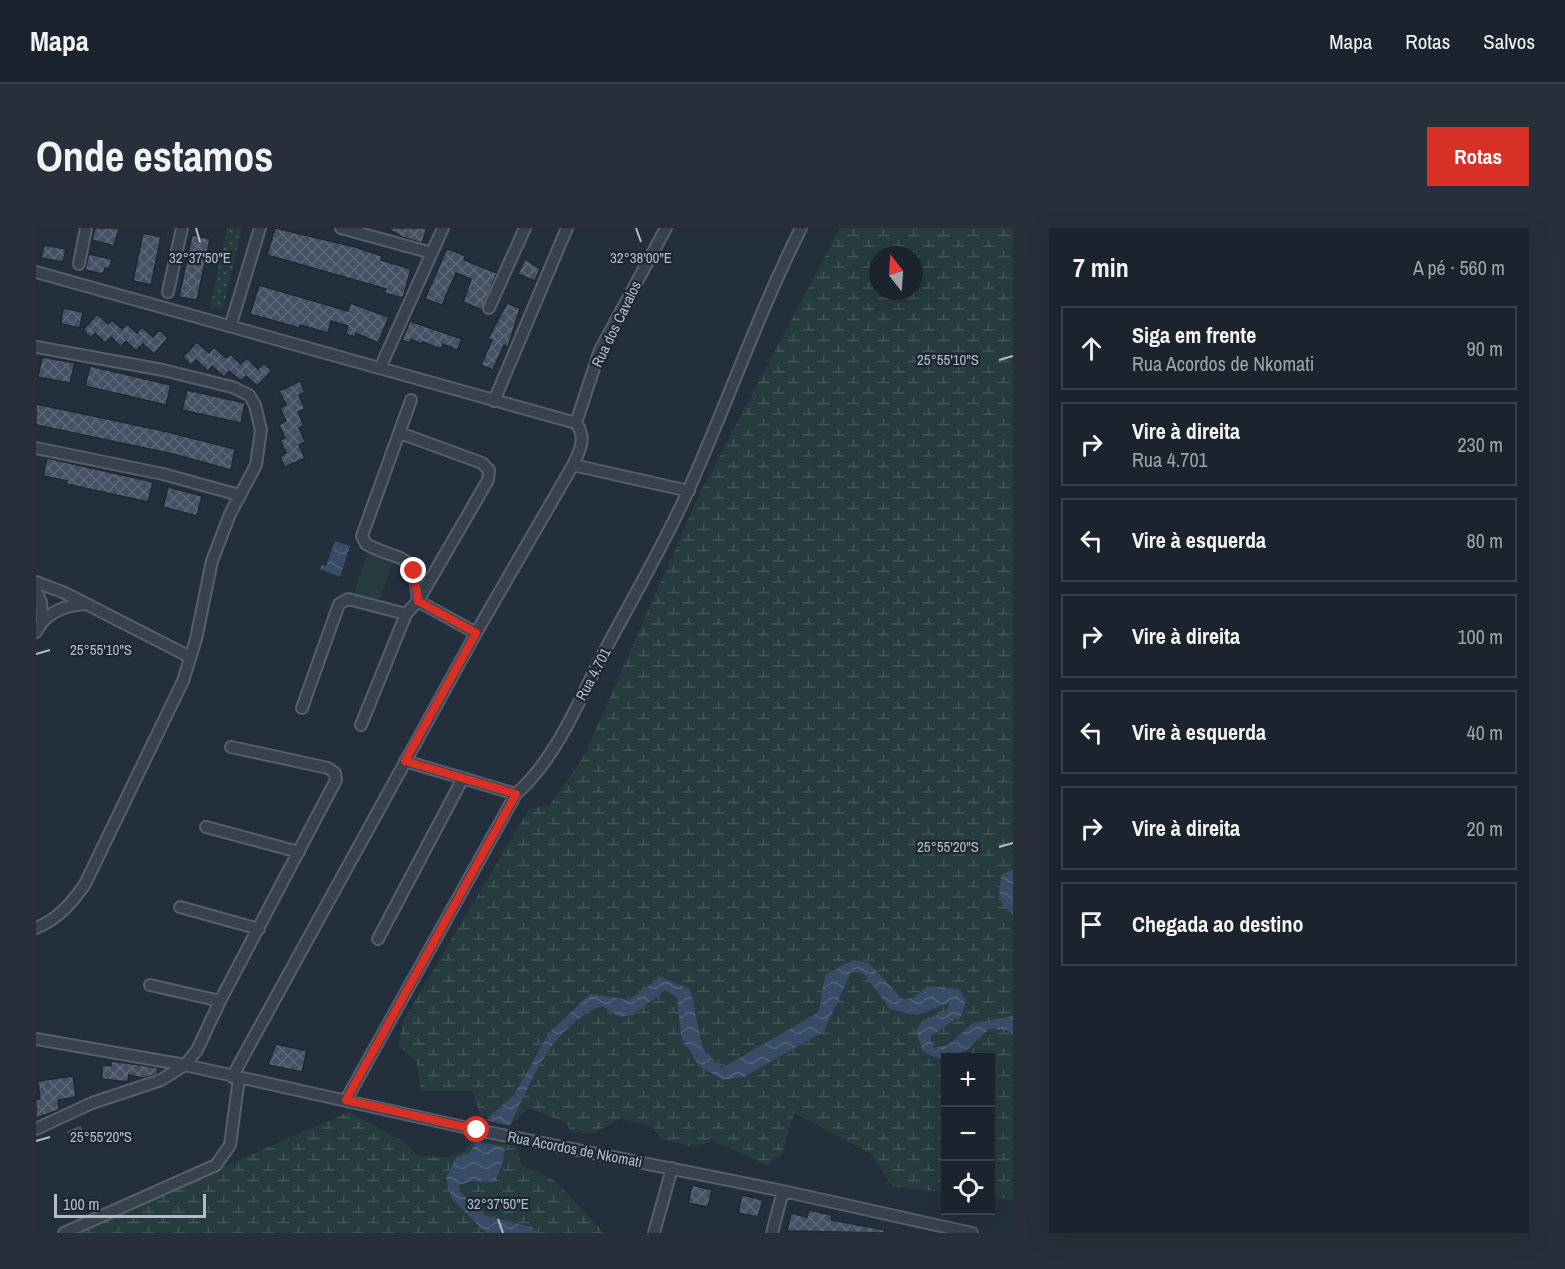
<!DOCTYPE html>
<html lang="pt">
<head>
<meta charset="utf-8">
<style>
	:root { --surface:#1b232e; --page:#282f3a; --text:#f1f3f6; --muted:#a0a4aa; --line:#39404a; --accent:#d93025 }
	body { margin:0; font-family:"Archivo Narrow",sans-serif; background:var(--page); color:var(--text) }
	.controls { position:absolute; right:18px; bottom:18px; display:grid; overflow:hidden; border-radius:0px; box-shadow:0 6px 24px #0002 }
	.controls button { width:54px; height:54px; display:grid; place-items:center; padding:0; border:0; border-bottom:2px solid var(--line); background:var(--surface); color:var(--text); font:30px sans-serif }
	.compass { position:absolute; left:833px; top:18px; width:54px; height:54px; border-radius:50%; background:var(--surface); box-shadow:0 6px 24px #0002; rotate:343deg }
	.scale { position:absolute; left:18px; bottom:15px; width:152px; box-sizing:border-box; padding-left:6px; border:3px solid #b4bcc9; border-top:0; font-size:16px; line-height:21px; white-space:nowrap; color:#b4bcc9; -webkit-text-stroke:4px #1d2633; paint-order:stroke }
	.stop { position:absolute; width:18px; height:18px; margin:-14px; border:4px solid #d93025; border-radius:50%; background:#fff }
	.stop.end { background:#d93025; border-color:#fff; box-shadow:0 2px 6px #0008 }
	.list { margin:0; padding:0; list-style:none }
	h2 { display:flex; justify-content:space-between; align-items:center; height:78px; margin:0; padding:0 24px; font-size:26px }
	h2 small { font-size:20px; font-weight:400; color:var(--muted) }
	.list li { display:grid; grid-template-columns:39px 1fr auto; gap:18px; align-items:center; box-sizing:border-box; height:84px; margin:0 12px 12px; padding:0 12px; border:2px solid var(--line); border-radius:0px }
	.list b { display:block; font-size:22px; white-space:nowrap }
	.list p { margin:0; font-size:20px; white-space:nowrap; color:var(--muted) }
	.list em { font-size:20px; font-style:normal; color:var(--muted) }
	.icon { flex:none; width:33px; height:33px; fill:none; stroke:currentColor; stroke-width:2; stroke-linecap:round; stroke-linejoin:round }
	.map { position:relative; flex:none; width:977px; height:1005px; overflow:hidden; border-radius:0px }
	header { display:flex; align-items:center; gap:36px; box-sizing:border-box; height:84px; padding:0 30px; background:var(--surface); border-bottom:2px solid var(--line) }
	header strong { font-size:28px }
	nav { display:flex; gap:33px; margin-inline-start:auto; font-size:21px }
	.intro { display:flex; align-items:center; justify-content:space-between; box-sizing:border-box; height:144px; padding:0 36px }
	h1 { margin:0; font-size:42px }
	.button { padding:15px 27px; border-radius:0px; background:var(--accent); color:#fff; font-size:21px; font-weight:700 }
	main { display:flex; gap:36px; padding:0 36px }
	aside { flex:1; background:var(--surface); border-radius:0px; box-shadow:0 6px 24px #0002 }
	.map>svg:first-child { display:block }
	.green { fill:url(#green-dots) }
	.wetland { fill:url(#wetland-marsh); fill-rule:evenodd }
	.pitch { fill:#263c3f }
	.water { fill:url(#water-waves) }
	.building { fill:url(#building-cross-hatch); stroke:#1f2835; stroke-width:1.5 }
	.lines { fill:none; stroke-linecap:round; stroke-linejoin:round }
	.minor-casing { stroke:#565f6c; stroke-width:14 }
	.minor { stroke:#38414e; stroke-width:10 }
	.route { stroke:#d93025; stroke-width:8 }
	.ticks { fill:none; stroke:#b4bcc9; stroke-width:2 }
	.labels { text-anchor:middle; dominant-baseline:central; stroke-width:4.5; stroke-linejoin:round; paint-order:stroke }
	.street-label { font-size:15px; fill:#b4bcc9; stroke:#1d2633 }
	.ticks-label { font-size:15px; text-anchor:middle; fill:#b4bcc9; stroke:#1d2633; stroke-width:4.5; stroke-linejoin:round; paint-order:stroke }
</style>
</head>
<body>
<header>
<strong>Mapa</strong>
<nav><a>Mapa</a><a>Rotas</a><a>Salvos</a></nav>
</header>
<div class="intro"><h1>Onde estamos</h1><a class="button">Rotas</a></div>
<main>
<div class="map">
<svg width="977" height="1005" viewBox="0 0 977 1005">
	<defs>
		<pattern id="green-dots" width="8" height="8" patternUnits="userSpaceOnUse" patternTransform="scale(1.5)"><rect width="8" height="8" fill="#263c3f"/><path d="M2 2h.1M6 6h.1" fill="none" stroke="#435659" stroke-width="1.8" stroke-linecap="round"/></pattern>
		<pattern id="wetland-marsh" width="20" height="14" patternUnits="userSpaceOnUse" patternTransform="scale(1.5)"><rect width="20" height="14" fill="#263c3f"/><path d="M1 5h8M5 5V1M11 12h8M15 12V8" fill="none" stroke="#435659"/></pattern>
		<pattern id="water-waves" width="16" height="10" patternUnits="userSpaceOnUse" patternTransform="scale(1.5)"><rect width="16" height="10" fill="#394c67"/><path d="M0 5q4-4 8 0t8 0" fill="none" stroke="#53647b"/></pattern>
		<pattern id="building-cross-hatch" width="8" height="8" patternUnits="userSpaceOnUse" patternTransform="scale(1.5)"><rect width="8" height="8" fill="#455162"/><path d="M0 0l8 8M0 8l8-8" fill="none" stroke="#5d6877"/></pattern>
	</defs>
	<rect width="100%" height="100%" fill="#242f3e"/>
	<path class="green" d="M191,0H206L187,81L174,80Z"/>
	<path class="wetland" d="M804,0H977V972L955,969L954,830H909V964L857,959L834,925L758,885L746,926L730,937L677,913L657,919L624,911L617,899L584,891L555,906L535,903L529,894L492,880L476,895L444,887L436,863H385L380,833L363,818L366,795L493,581L514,577L548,528L662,269ZM842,27H878V63H842Z
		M313,884L367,913L382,928L409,929L429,923L437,912L481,918L485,936L519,953L568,1005H22L189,938Z"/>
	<path class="pitch" d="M333,323L358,332L342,376L317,367Z"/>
	<path class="water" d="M299,313L314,318L304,349L284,341L286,337L290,338Z
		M977,641V687L963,671L965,647Z
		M817,732L833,735L866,771L877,770L892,758L923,761L930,772L926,787L894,809L898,820L912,817L937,795L977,788V807L972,802L953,801L930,823L904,831L887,824L880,803L886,793L912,782L913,775L881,787L854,781L828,746L815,744L788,803L708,849L687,852L663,838L645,808L641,770L629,762L597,787L583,789L566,778C515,798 496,852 474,898L450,892L478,867L513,805L554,766L593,772L624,749L654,761L667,822L686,840L783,784L789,747Z
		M441,914L469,919L467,934L459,954L435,953L423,957L424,964L448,987L495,999L502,1005H450L416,971L410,950L420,929L433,925Z"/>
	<path class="building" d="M59,0H83L78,18L56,12Z
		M239,0L319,19L346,28L345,32L375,41L367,70L348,65L350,61L231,27Z
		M351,0H391L386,15L366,9Z
		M107,5L125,9L115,57L97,53Z
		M156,7L174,11L161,72L143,69Z
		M8,17L30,21L27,34L5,30Z
		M411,20L429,28L428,32L461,45L446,82L427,74L435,51L420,45L406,77L389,71Z
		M53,26L76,31L73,41L69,40L67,46L49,42Z
		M489,31L504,41L499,53L482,46Z
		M223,57L312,83L314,75L353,89L342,115L320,105L319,109L309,106L312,98L295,93L292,105L264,97L263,100L214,86Z
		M471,75L484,80L472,119L468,117L457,142L445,137L456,112L452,111Z
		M27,80L47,84L44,100L25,96Z
		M61,86L72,96L76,92L86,101L91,96L101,105L106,99L117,109L124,102L132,110L118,126L107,116L100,123L90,113L85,119L75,109L69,115L59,105L55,110L47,102Z
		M374,93L426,111L421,122L407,116L405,121L387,114L386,116L375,111L374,115L366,112Z
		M161,114L173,125L178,119L190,130L194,126L205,136L211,130L222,141L228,135L236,143L221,158L210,148L205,153L193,143L188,149L176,138L172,143L160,132L155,137L147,129Z
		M6,129L39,135L34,155L2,149Z
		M54,138L135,157L130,177L49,158Z
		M264,153L269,164L263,167L269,181L262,184L268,198L263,200L269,213L263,217L269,230L249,239L244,229L250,225L244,212L249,210L243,197L250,193L244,180L250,177L243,163Z
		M151,162L209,175L205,195L146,182Z
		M0,176L128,203L199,221L195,242L137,226L0,197Z
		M11,230L117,254L112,274L30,256L31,253L7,248Z
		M132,259L166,268L161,288L127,279Z
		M240,816L271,823L266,844L232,837Z
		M75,833L105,837L122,840L121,846L108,850L93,847L92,854L66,851V837L75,838Z
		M37,848L40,869L22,872L23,882L0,890V871H4L2,853Z
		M45,896L50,908L35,915L30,903Z
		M656,957L676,962L672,979L652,975Z
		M706,967L727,972L722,989L702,985Z
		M773,982L796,987L795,992L849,1002L848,1005L751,1003L755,985L771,989Z"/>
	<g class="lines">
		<defs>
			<path id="minor" d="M305,0L396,25
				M43,36L50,0
				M0,44L540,195C551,210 544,222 537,237L440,405L196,849
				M132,64L146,0
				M453,80L489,0
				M195,96L224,0
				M0,119L127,142L196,159L213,167L219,177L225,202L220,237L194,286L176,333L160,411L147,453L49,656C36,675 22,691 0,700
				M345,138L407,0
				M375,172L326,308L330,316C367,336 377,320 382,372
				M458,173L531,0
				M540,195L564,122L630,0
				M0,220L127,246L203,267
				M537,237L653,263
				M0,354L29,365L154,429
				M0,363L5,374L6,392
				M382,373L440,405
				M0,404C10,384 28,377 50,376
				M266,480L303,376L312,371L370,386L382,373L452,252L453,242L446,235L364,205
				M325,497L370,386
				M369,533L480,566
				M170,599L263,624
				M144,679L223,701
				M342,711L426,552
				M114,757L184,773
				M0,811L149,837L441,902L747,963L936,1005
				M310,872L480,566C521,530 543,472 568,424C596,371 627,319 652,263C691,176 722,86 765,0
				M0,901L56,875L125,852L149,837L161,822L184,773L300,552L299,545L292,540L195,519
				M28,1005L180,937L194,917L203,850
				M618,1005L636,940
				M736,1005L747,963"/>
		</defs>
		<use href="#minor" class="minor-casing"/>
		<use href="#minor" class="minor"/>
	</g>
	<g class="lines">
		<path class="route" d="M378,343L382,373L440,405L369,533L480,566L310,872L441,902"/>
	</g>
	<path class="ticks" d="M160,0L164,14M600,0L605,14M963,132L977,128M0,426L14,422M963,619L977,615M0,913L14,909M462,991L467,1005"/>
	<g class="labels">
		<g class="street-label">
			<text transform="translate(580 96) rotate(-64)">Rua dos Cavalos</text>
			<text transform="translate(557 446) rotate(-62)">Rua 4.701</text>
			<text transform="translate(539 921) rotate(11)">Rua Acordos de Nkomati</text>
		</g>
	</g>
	<g class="ticks-label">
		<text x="164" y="35">32°37'50"E</text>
		<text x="605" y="35">32°38'00"E</text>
		<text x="912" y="137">25°55'10"S</text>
		<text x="65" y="427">25°55'10"S</text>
		<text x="912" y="624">25°55'20"S</text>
		<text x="65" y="914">25°55'20"S</text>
		<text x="462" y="981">32°37'50"E</text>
	</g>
</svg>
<div class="controls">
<button>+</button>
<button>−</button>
<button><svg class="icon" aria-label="locate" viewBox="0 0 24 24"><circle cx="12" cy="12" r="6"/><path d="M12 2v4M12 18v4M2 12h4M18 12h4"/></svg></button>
</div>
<svg class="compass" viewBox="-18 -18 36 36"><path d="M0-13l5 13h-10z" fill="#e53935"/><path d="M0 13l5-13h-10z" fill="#a0a4aa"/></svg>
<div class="scale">100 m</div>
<div class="stop" style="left:441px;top:902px"></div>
<div class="stop end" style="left:378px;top:343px"></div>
</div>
<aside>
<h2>7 min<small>A pé · 560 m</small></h2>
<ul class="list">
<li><svg class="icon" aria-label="ahead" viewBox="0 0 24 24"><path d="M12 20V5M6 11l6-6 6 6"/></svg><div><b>Siga em frente</b><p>Rua Acordos de Nkomati</p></div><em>90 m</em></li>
<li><svg class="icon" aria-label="right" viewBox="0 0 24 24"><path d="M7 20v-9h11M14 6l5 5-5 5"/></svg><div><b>Vire à direita</b><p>Rua 4.701</p></div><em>230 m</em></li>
<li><svg class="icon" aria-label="left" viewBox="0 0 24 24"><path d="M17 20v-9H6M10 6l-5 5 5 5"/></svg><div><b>Vire à esquerda</b></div><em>80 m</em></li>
<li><svg class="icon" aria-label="right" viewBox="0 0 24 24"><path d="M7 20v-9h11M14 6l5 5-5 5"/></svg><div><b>Vire à direita</b></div><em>100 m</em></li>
<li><svg class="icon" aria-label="left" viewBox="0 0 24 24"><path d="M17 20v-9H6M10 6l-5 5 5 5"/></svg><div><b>Vire à esquerda</b></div><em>40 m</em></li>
<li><svg class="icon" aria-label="right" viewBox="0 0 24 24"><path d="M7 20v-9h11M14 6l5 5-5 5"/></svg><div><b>Vire à direita</b></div><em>20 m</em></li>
<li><svg class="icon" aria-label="arrive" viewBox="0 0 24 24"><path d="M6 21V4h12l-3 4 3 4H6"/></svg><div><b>Chegada ao destino</b></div></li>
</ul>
</aside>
</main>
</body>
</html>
